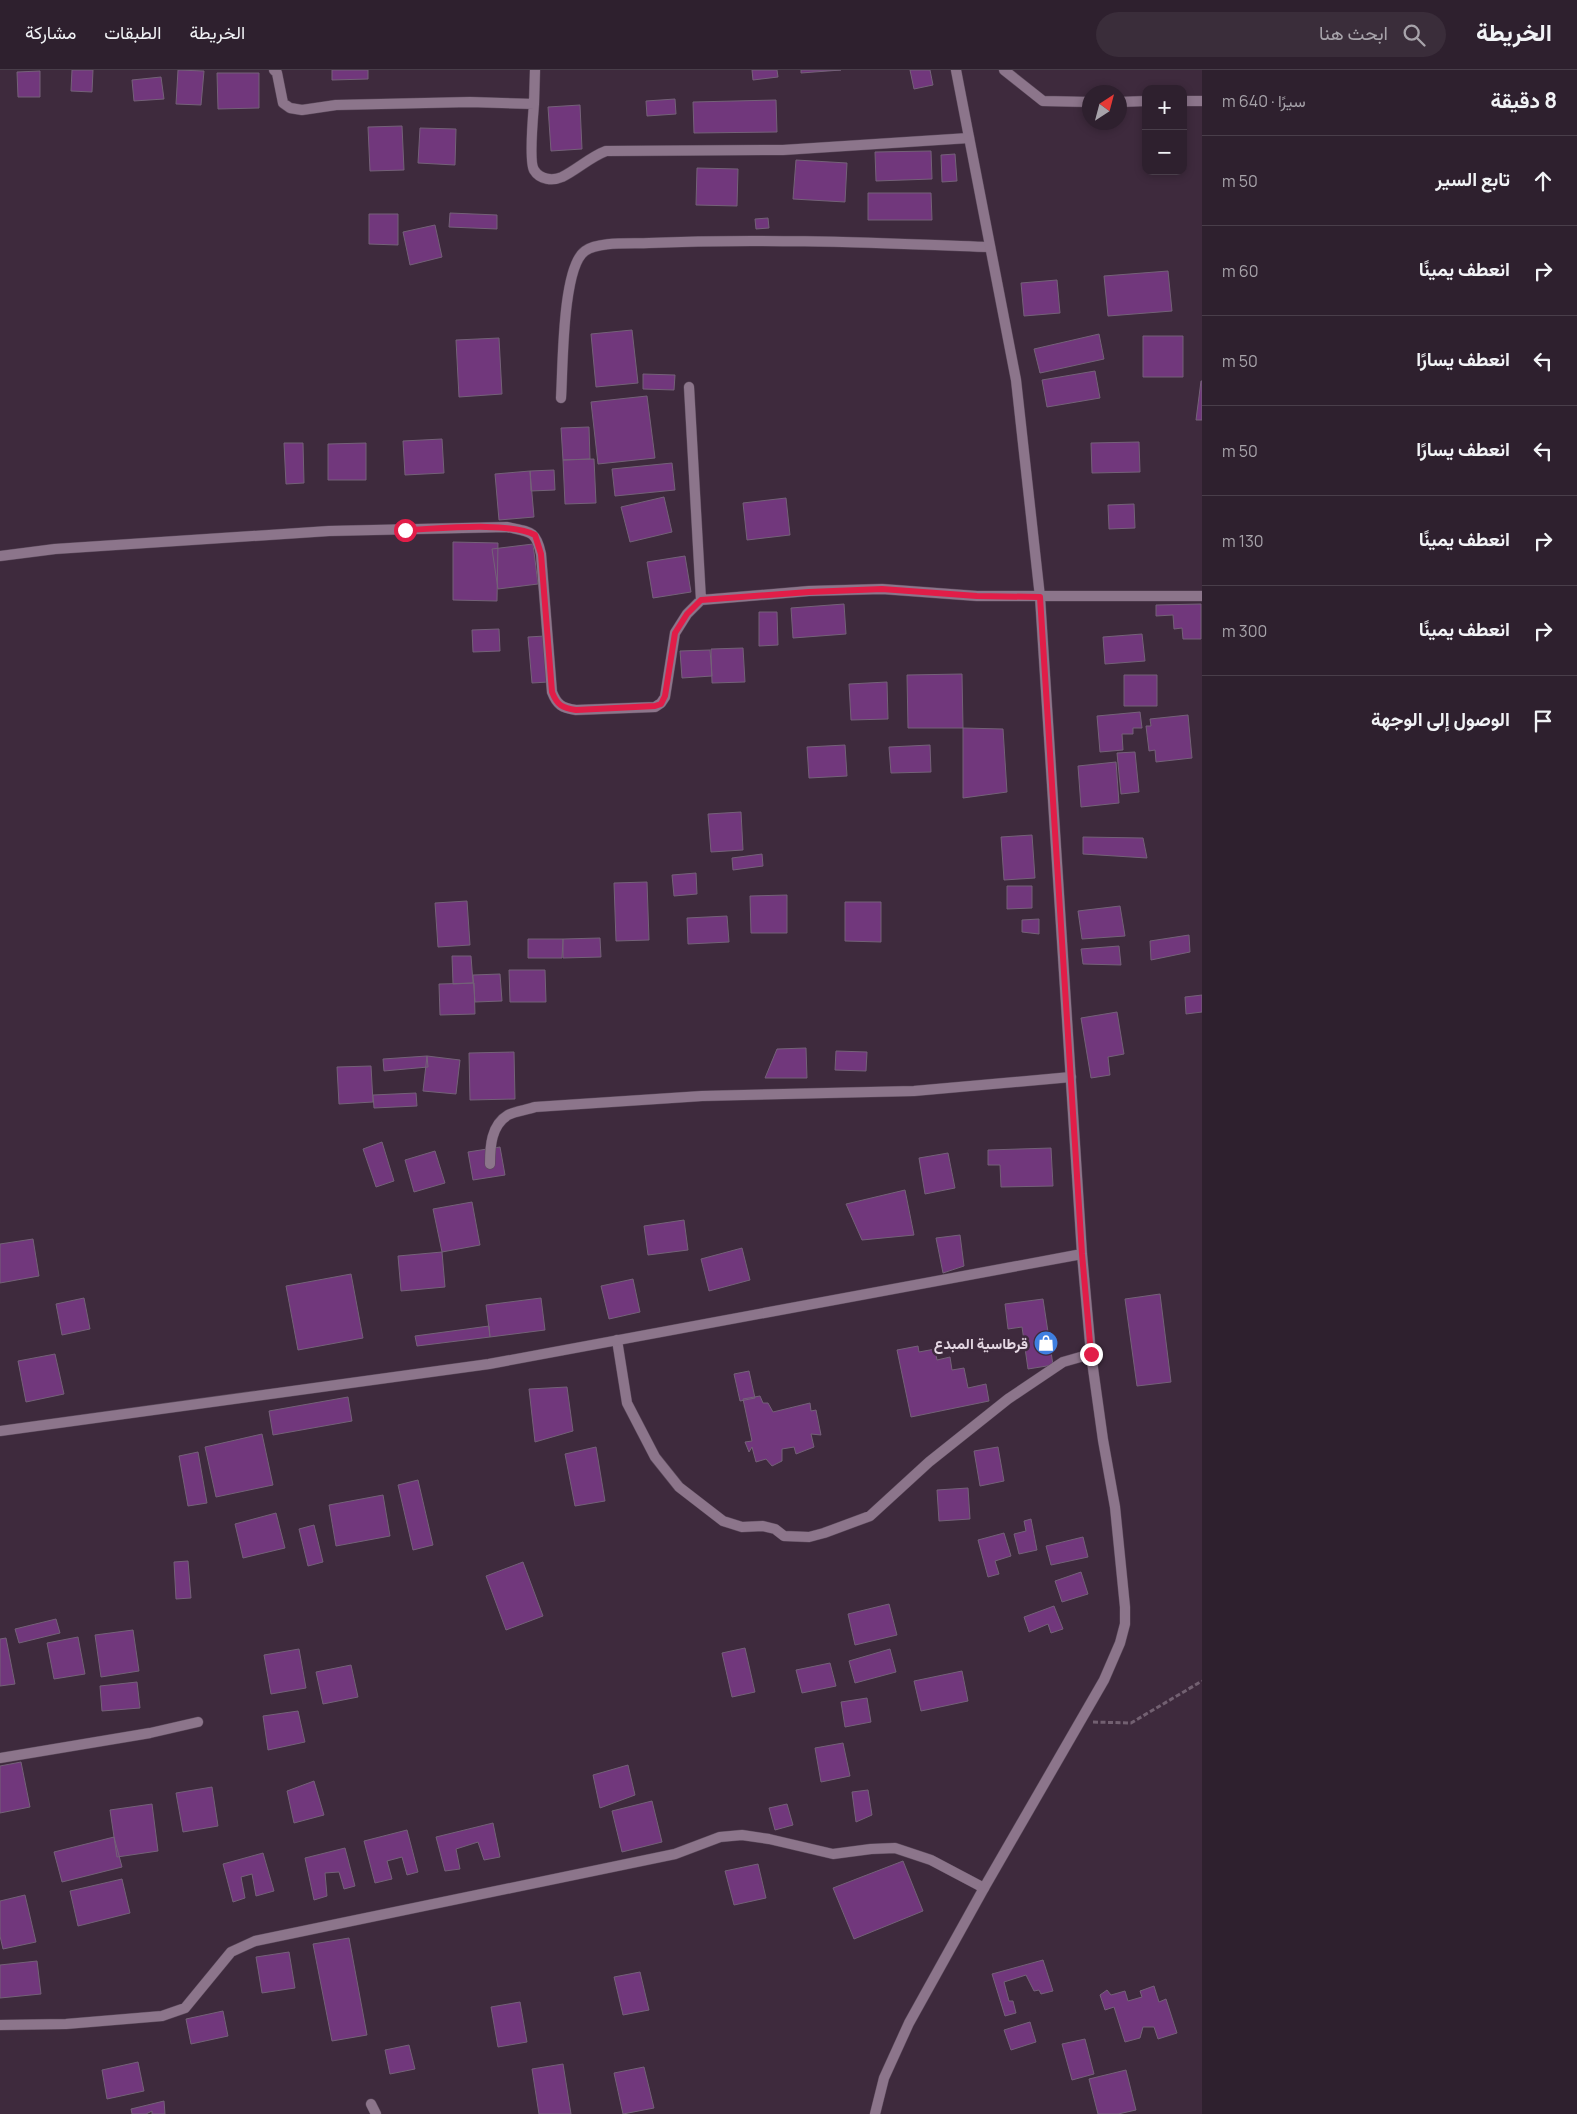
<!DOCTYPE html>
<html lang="ar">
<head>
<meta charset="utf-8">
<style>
	:root { --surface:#2e202e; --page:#3a2d3a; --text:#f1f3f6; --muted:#a7a3aa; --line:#493e4a }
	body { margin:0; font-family:Manrope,Vazirmatn,sans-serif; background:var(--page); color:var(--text); direction:rtl }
	.controls { position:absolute; right:15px; top:15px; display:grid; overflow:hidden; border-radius:10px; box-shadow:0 2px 8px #0003 }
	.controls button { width:45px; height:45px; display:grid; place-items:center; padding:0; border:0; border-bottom:1px solid var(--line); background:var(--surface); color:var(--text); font:25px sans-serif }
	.compass { position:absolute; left:1082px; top:15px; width:45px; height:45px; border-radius:50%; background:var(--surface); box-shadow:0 2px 8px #0003; rotate:36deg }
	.stop { position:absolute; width:15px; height:15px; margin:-11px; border:4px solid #e11d48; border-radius:50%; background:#fff }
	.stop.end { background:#e11d48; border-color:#fff; box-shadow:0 1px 5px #0008 }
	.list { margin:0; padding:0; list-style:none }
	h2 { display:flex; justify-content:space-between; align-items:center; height:65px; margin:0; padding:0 20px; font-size:21px }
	h2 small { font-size:16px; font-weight:400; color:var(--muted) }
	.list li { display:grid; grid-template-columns:32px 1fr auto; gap:15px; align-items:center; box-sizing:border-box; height:90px; padding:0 20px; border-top:1px solid var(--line) }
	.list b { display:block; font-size:19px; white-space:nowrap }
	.list em { font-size:16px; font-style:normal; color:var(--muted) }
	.icon { flex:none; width:28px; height:28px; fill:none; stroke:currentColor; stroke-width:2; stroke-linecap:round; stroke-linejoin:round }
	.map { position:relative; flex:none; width:1202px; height:2044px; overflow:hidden; direction:ltr }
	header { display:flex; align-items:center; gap:30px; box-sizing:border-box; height:70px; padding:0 25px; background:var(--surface); border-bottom:1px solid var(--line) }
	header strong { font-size:24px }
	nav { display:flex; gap:28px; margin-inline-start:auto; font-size:18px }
	.search { width:350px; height:45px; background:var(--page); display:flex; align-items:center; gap:12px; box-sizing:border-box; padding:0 18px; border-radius:28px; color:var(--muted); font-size:19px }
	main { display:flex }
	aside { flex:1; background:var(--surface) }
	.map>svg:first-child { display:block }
	.building { fill:#71377c; stroke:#746178 }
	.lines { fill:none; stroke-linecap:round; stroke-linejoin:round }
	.minor-casing { stroke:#5a495a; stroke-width:11 }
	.tertiary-casing { stroke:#5a495a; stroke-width:11 }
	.path { stroke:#726071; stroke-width:3; stroke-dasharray:5 2.5; stroke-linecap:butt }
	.minor { stroke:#8c758b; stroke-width:10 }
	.tertiary { stroke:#8c758b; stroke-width:10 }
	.route { stroke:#e11d48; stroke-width:6 }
	.labels { text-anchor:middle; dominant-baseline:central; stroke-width:5; stroke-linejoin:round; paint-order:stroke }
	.poi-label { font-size:15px; font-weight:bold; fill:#e5d8e4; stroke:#3e2a3d; text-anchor:end }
</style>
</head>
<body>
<header>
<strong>الخريطة</strong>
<div class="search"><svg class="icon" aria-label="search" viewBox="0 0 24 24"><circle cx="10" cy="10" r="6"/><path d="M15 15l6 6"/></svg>ابحث هنا</div>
<nav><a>الخريطة</a><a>الطبقات</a><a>مشاركة</a></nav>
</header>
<main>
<aside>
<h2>8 دقيقة<small>سيرًا · 640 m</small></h2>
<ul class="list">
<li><svg class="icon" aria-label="ahead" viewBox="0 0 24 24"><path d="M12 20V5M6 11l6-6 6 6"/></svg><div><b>تابع السير</b></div><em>50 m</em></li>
<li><svg class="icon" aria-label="right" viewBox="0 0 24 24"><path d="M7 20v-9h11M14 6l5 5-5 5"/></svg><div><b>انعطف يمينًا</b></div><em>60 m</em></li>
<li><svg class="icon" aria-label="left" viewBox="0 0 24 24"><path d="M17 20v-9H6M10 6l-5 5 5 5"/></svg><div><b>انعطف يسارًا</b></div><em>50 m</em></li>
<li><svg class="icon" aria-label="left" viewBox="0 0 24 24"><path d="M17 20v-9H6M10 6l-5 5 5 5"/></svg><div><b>انعطف يسارًا</b></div><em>50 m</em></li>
<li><svg class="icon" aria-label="right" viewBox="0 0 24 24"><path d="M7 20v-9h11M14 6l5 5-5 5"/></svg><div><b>انعطف يمينًا</b></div><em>130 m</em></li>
<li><svg class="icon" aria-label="right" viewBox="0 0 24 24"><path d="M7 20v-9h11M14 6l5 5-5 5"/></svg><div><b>انعطف يمينًا</b></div><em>300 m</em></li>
<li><svg class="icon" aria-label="arrive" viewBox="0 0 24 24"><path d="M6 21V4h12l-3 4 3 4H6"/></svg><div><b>الوصول إلى الوجهة</b></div></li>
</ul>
</aside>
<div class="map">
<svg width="1202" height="2044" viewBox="0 0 1202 2044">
	<rect width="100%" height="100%" fill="#3e2a3d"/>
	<path class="building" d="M72,0H93L92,22L71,21Z
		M178,0L204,1L201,35L176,34Z
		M332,0H368V9L332,10Z
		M752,0H777L778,7L753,10Z
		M801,0H841L801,3Z
		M910,0H930L933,15L914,19Z
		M40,1V27H18L17,2Z
		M217,3H259V38L218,39Z
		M161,7L164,29L134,31L132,10Z
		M675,29L676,44L647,46L646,31Z
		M776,30L777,62L694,63L693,32Z
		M580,35L582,79L551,81L548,37Z
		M402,56L404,100L370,101L368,57Z
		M420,58L456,59L455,95L418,93Z
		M931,81L932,109L876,111L875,82Z
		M955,84L957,111L942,112L941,85Z
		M796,90L847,93L845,132L793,129Z
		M697,98L738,99L737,136L696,135Z
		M868,123H931L932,150H868Z
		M450,143L497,145V159L449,157Z
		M369,144H398V175L369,174Z
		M768,148L769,158L756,159L755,149Z
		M435,155L442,187L410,195L403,162Z
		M1168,201L1172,241L1108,246L1104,206Z
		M1057,210L1060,243L1024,246L1021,213Z
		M632,260L638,313L596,317L591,264Z
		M1099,264L1104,289L1040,303L1034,279Z
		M1143,266H1183V307H1143Z
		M499,268L502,324L459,327L456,270Z
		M1095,301L1100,328L1047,337L1042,310Z
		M643,304L675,305L674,320L643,319Z
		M1201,311H1202V350H1196Z
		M647,326L655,388L598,394L591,332Z
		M589,357L590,389L563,390L561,358Z
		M442,369L444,403L405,405L403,371Z
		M1139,372L1140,402L1092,403L1091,373Z
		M284,373H303L304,413L286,414Z
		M366,373V410H328V374Z
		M594,389L596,433L565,434L563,390Z
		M672,393L675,420L615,426L612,399Z
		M554,400L555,420L531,421L530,401Z
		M530,401L534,447L499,450L495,404Z
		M664,427L672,462L630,472L621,437Z
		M786,428L790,465L747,470L743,433Z
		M1134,434L1135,458L1109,459L1108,435Z
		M453,472L498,473L497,531L453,530Z
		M533,474L538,514L498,519L492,479Z
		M685,486L691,522L653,528L647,492Z
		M844,534L846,564L793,568L791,538Z
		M1201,534V569H1183L1182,558L1174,559L1173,545L1156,546V535Z
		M759,542H777L778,575L759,576Z
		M499,559L500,581L473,582L472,560Z
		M1142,564L1145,591L1105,594L1103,567Z
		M545,566L548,612L532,613L528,567Z
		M743,578L745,612L712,613L711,579Z
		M710,580L712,606L682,608L680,581Z
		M962,604L963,658H908L907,605Z
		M1124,605H1157V636H1124Z
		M887,612L888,649L851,650L849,614Z
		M1140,642L1142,658H1133V664H1122L1123,680L1100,682L1097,646Z
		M1188,645L1192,688L1156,692L1155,680L1149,681L1146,656H1151L1150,649Z
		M963,658L1003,659L1007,722L963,728Z
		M845,675L847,706L809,708L807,677Z
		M930,675L931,702L891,703L889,677Z
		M1135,682L1139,722L1121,724L1117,683Z
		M1116,692L1119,733L1081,737L1078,696Z
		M741,742L743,780L711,782L708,744Z
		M1032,765L1035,808L1004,810L1001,767Z
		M1083,767L1143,768L1147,788L1083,784Z
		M762,784L763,796L733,800L732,788Z
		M696,803L697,824L674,826L672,805Z
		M647,812L649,870L616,871L614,813Z
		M1007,816H1032V838L1007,839Z
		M787,825V863H751L750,826Z
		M467,831L470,875L438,877L435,833Z
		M845,832H881V872L845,871Z
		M1120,836L1125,866L1082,869L1078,841Z
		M727,846L729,872L688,874L687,848Z
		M1039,849V864L1022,862V850Z
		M1189,865L1190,882L1151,890L1150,871Z
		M600,868L601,887L563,888V869Z
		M528,869H563L562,888H528Z
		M1119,876L1121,895L1083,894L1081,879Z
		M452,886H471L473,913L453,914Z
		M509,900H545L546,932H510Z
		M500,904L502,931L475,932L473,905Z
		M474,913L475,944L440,945L439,914Z
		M1202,925V942L1186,944L1185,927Z
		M1117,942L1124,984L1108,987L1110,1005L1091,1008L1081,948Z
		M806,978L807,1008H765L777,979Z
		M836,981L867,982L866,1001L835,1000Z
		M514,982L515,1029L470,1030L469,983Z
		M427,986L460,990L456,1024L423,1021Z
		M427,986L428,997L384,1001L383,989Z
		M371,996L373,1032L339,1034L337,997Z
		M416,1023L417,1036L374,1038L373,1025Z
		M382,1072L394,1111L376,1117L363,1079Z
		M500,1077L505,1105L473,1110L468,1082Z
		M1051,1078L1053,1116L1001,1117L1000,1095H988V1080Z
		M435,1081L445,1113L414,1122L405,1090Z
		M948,1083L955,1118L925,1124L919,1088Z
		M905,1120L914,1165L862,1170L846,1134Z
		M472,1132L480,1175L442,1182L433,1139Z
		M684,1150L688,1180L648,1185L644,1156Z
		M960,1165L964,1196L943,1203L936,1168Z
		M33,1169L39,1206L0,1213V1174Z
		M742,1178L750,1210L709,1221L701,1189Z
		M442,1182L445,1217L401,1221L398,1186Z
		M351,1204L363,1268L298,1280L286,1216Z
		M633,1209L640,1242L609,1249L601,1216Z
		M1160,1224L1171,1312L1137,1316L1125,1229Z
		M84,1228L90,1259L62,1265L56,1234Z
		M541,1228L545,1260L490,1267L486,1235Z
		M1043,1229L1053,1295L1028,1299L1022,1257L1008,1259L1005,1234Z
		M489,1256L490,1267L417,1276L415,1266Z
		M918,1276L919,1282L935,1279L937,1290L950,1287L952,1300L964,1298L968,1318L986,1314L989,1331L911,1347L897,1280Z
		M55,1284L64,1324L26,1332L18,1291Z
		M749,1301L755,1328L740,1331L734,1304Z
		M567,1317L573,1361L535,1372L529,1319Z
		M760,1326L763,1333H768L773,1342L810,1333L811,1341L816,1340L821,1365L811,1364L814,1377L796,1384L794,1377L782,1379V1391L772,1396L766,1389L756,1392L752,1377L749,1382L745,1372L752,1371L743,1329Z
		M348,1327L352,1351L273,1365L269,1341Z
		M262,1364L273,1415L216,1427L205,1377Z
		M596,1377L605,1431L575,1436L565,1384Z
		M998,1377L1004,1411L980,1416L974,1381Z
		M198,1382L207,1433L188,1436L179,1386Z
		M418,1410L433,1475L413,1480L398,1415Z
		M968,1418L970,1449L939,1451L937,1420Z
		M383,1425L390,1466L336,1476L329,1435Z
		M276,1443L285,1478L243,1488L235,1454Z
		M1031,1449L1037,1480L1019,1484L1014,1464L1026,1461L1024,1451Z
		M314,1455L323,1492L308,1496L299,1459Z
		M1004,1463L1011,1486L995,1491L999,1504L988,1507L978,1470Z
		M1083,1467L1088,1487L1051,1495L1046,1476Z
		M188,1491L191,1528L176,1529L174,1492Z
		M523,1492L543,1546L506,1560L486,1506Z
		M1081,1502L1088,1524L1062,1532L1055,1511Z
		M889,1534L897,1565L855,1575L848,1544Z
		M1054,1536L1063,1559L1051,1563L1048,1554L1029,1562L1024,1547Z
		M56,1549L60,1563L19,1573L15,1559Z
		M133,1560L139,1601L101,1607L95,1565Z
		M78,1567L85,1604L54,1609L47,1573Z
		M6,1568L15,1614L0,1616V1569Z
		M745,1578L755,1622L732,1627L722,1583Z
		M299,1579L306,1618L271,1624L264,1585Z
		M890,1579L896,1602L855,1613L849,1591Z
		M830,1593L836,1616L802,1623L796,1600Z
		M351,1595L358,1627L323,1634L316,1602Z
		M962,1601L968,1631L921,1641L914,1611Z
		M137,1612L140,1638L102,1641L100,1616Z
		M867,1628L871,1652L845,1657L841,1632Z
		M298,1641L305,1672L268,1680L263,1646Z
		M843,1673L850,1706L821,1712L815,1678Z
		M21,1692L30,1737L0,1743V1696Z
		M628,1695L635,1725L600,1738L593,1705Z
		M314,1711L324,1745L294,1753L287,1721Z
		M212,1717L218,1756L183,1762L176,1723Z
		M868,1720L872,1745L856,1752L852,1722Z
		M652,1731L662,1772L622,1782L612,1741Z
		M152,1734L158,1781L117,1787L110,1740Z
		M787,1734L793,1755L775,1760L769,1738Z
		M493,1753L500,1787L484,1790L478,1772L456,1779L460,1799L445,1801L436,1767Z
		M407,1760L418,1802L407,1805L402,1787L387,1791L392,1809L375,1813L364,1771Z
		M114,1767L122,1797L62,1812L54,1782Z
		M345,1778L355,1816L344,1819L339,1802L325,1803L327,1826L314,1830L305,1788Z
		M263,1783L274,1821L256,1826L252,1804L241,1807L245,1828L233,1832L223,1794Z
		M903,1791L923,1841L854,1869L833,1818Z
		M758,1794L766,1828L734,1835L725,1801Z
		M122,1809L130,1843L78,1856L70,1821Z
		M25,1825L36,1872L3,1879L0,1866V1831Z
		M349,1868L367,1965L332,1971L313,1874Z
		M289,1882L295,1918L262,1923L256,1887Z
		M1043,1890L1053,1921L1041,1924L1039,1920L1034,1921L1026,1905L1004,1912L1009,1931H1013L1016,1943L1005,1946L992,1904Z
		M37,1891L41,1924L0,1928V1895Z
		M640,1902L649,1940L623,1945L614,1907Z
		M1154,1916L1159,1932L1166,1929L1177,1963L1158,1969L1154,1957H1143L1140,1968L1125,1972L1114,1937L1105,1940L1100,1925L1107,1920L1111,1925L1125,1921L1128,1931L1142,1927L1140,1921Z
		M520,1932L527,1972L498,1977L491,1937Z
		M223,1941L228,1966L191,1974L186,1949Z
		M1030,1952L1036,1972L1011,1980L1004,1960Z
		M1085,1969L1094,2004L1072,2010L1062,1974Z
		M409,1975L415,1999L390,2004L385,1980Z
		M138,1992L144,2021L107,2029L102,2000Z
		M563,1994L571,2044H539L532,1999Z
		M644,1997L654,2038L623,2044L614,2003Z
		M1126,2000L1136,2040L1118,2044H1098L1089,2009Z
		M164,2031L165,2044H152V2041L146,2044H132L131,2039Z"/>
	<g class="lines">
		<defs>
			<path id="minor" d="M274,0L277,3L283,33L290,38L302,40L336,35L470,32L534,34C533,46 529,92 534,100C540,110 553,111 562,107C578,99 590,87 606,81L783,80L969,68
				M1004,0L1043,31L1090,32
				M1183,31H1202
				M1120,32L1146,31
				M534,34L535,0
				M689,317L701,530
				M561,328C563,298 562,197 585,181C599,171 632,174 649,173C763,168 877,173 990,177
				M0,486L55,479L329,461L507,457C530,462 536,460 541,484L552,622C557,635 562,638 576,640L655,637L661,633L665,627L675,563L687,544L701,530L809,521L882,519L977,526H1202
				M490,1094C490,1077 491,1055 508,1045C515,1041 527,1040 535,1037L702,1026L914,1021L1071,1007
				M617,1270L627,1333L655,1387L679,1417L723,1451L742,1457L763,1456L775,1459L784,1466L809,1467L824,1463L870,1446L929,1392L1008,1329L1063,1292L1091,1284
				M0,1688L150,1663L198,1652
				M0,1955L66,1954L162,1946L185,1938L231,1882L255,1871L675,1784L720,1767L742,1765L769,1769L833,1784L871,1779L895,1778L931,1790L984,1818
				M371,2034L376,2044"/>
			<path id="tertiary" d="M0,1361L489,1294L1082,1184
				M875,2044L884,2008L909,1953L984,1818L1104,1610L1120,1573L1125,1554V1537L1115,1437L1103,1370L1091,1284L1082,1184L1040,527L1016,310L956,0"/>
		</defs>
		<use href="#minor" class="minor-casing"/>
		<use href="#tertiary" class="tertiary-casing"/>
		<path class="path" d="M1093,1652L1131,1653L1202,1611"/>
		<use href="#minor" class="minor"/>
		<use href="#tertiary" class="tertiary"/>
	</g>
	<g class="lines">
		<path class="route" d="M405,460C436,459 509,451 535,465L541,484L552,622C557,635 562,638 576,640L655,636L661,634L665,626L675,563L687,544L701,530L809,522L882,519L977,526L1040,527L1082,1184L1091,1284"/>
	</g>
	<defs>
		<symbol id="shop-disc" viewBox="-11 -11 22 22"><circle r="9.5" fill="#3f7fe0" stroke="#3e2a3d"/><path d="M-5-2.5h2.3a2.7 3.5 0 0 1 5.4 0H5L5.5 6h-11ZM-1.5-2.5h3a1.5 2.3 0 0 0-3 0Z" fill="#fff"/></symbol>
	</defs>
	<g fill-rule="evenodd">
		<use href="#shop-disc" x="1032" y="1259" width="28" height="28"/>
	</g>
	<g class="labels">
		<g class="poi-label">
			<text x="1028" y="1273">قرطاسية المبدع</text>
		</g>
	</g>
</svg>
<div class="controls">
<button>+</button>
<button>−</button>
</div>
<svg class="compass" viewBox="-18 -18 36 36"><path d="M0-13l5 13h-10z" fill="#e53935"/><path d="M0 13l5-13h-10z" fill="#a7a3aa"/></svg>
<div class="stop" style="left:405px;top:460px"></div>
<div class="stop end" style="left:1091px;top:1284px"></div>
</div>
</main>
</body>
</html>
